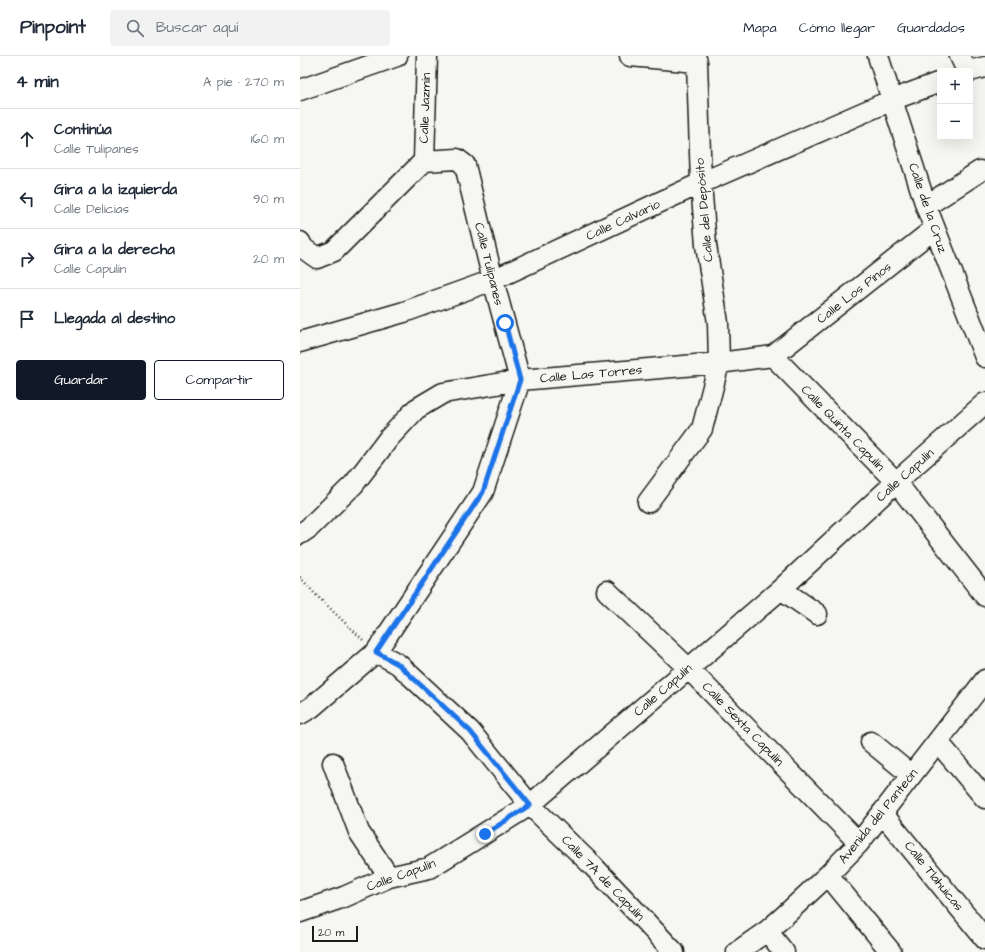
<!DOCTYPE html>
<html lang="es">
<head>
<meta charset="utf-8">
<style>
	:root { --surface:#fff; --page:#f2f2f3; --text:#1f2937; --muted:#747a83; --line:#e0e1e3; --accent:#111827 }
	body { margin:0; font-family:"Architects Daughter",sans-serif; background:var(--page); color:var(--text) }
	.controls { position:absolute; right:12px; top:12px; display:grid; overflow:hidden; border-radius:4px; box-shadow:0 4px 16px #0002 }
	.controls button { width:36px; height:36px; display:grid; place-items:center; padding:0; border:0; border-bottom:1px solid var(--line); background:var(--surface); color:var(--text); font:20px sans-serif }
	.scale { position:absolute; left:12px; bottom:10px; width:46px; box-sizing:border-box; padding-left:4px; border:2px solid #1c1c1c; border-top:0; font-size:11px; line-height:14px; white-space:nowrap; color:#1c1c1c; -webkit-text-stroke:3px #f6f6f2; paint-order:stroke }
	.stop { position:absolute; width:12px; height:12px; margin:-9px; border:3px solid #1a73e8; border-radius:50%; background:#fff }
	.stop.end { background:#1a73e8; border-color:#fff; box-shadow:0 1px 4px #0008 }
	.list { margin:0; padding:0; list-style:none }
	h2 { display:flex; justify-content:space-between; align-items:center; height:52px; margin:0; padding:0 16px; font-size:17px }
	h2 small { font-size:13px; font-weight:400; color:var(--muted) }
	.list li { display:grid; grid-template-columns:26px 1fr auto; gap:12px; align-items:center; box-sizing:border-box; height:60px; padding:0 16px; border-top:1px solid var(--line) }
	.list b { display:block; font-size:15px; white-space:nowrap }
	.list p { margin:0; font-size:13px; white-space:nowrap; color:var(--muted) }
	.list em { font-size:13px; font-style:normal; color:var(--muted) }
	.actions { display:flex; gap:8px; padding:12px 16px }
	.actions a { flex:1; padding:9px 0; border:1px solid var(--accent); border-radius:4px; text-align:center; font-size:14px; color:var(--accent) }
	.actions .main { background:var(--accent); color:#fff }
	.icon { flex:none; width:22px; height:22px; fill:none; stroke:currentColor; stroke-width:2; stroke-linecap:round; stroke-linejoin:round }
	.map { position:relative; flex:none; width:685px; height:896px; overflow:hidden }
	header { display:flex; align-items:center; gap:24px; box-sizing:border-box; height:56px; padding:0 20px; background:var(--surface); border-bottom:1px solid var(--line) }
	header strong { font-size:19px }
	nav { display:flex; gap:22px; margin-inline-start:auto; font-size:14px }
	.search { width:280px; height:36px; background:var(--page); display:flex; align-items:center; gap:10px; box-sizing:border-box; padding:0 14px; border-radius:4px; color:var(--muted); font-size:15px }
	main { display:flex }
	aside { flex:1; background:var(--surface) }
	.map>svg:first-child { display:block }
	.lines { fill:none; stroke-linecap:round; stroke-linejoin:round }
	.minor-casing { stroke:#1c1c1c; stroke-width:23 }
	.path { stroke:#1c1c1c; stroke-width:2.5; stroke-dasharray:1 3; stroke-linecap:butt }
	.minor { stroke:#f6f6f2; stroke-width:20 }
	.route { stroke:#1a73e8; stroke-width:5 }
	.labels { text-anchor:middle; dominant-baseline:central; stroke-width:3; stroke-linejoin:round; paint-order:stroke }
	.street-label { font-size:13px; fill:#1c1c1c; stroke:#f6f6f2 }
</style>
</head>
<body>
<header>
<strong>Pinpoint</strong>
<div class="search"><svg class="icon" aria-label="search" viewBox="0 0 24 24"><circle cx="10" cy="10" r="6"/><path d="M15 15l6 6"/></svg>Buscar aquí</div>
<nav><a>Mapa</a><a>Cómo llegar</a><a>Guardados</a></nav>
</header>
<main>
<aside>
<h2>4 min<small>A pie · 270 m</small></h2>
<ul class="list">
<li><svg class="icon" aria-label="ahead" viewBox="0 0 24 24"><path d="M12 20V5M6 11l6-6 6 6"/></svg><div><b>Continúa</b><p>Calle Tulipanes</p></div><em>160 m</em></li>
<li><svg class="icon" aria-label="left" viewBox="0 0 24 24"><path d="M17 20v-9H6M10 6l-5 5 5 5"/></svg><div><b>Gira a la izquierda</b><p>Calle Delicias</p></div><em>90 m</em></li>
<li><svg class="icon" aria-label="right" viewBox="0 0 24 24"><path d="M7 20v-9h11M14 6l5 5-5 5"/></svg><div><b>Gira a la derecha</b><p>Calle Capulín</p></div><em>20 m</em></li>
<li><svg class="icon" aria-label="arrive" viewBox="0 0 24 24"><path d="M6 21V4h12l-3 4 3 4H6"/></svg><div><b>Llegada al destino</b></div></li>
</ul>
<div class="actions"><a class="main">Guardar</a><a>Compartir</a></div>
</aside>
<div class="map">
<svg width="685" height="896" viewBox="0 0 685 896">
	<rect width="100%" height="100%" fill="#f6f6f2"/>
	<filter id="ink" filterUnits="userSpaceOnUse"><feTurbulence type="fractalNoise" baseFrequency=".025" numOctaves="2"/><feDisplacementMap in="SourceGraphic" scale="8" xChannelSelector="R" yChannelSelector="G"/><feConvolveMatrix kernelMatrix="1 2 1 2 8 2 1 2 1" color-interpolation-filters="sRGB"/></filter>
	<g filter="url(#ink)">
		<g class="lines">
			<defs>
				<path id="minor" d="M330,0L397,6
					M578,0L626,150L685,301
					M660,0L667,15
					M670,15L685,11
					M0,34L97,0
					M124,105L127,0
					M626,150L680,115
					M0,186L3,192L17,202L34,195L124,105
					M0,286L104,256L193,224L401,127L592,44L640,26
					M473,300L596,426L685,540
					M473,300L634,173
					M348,446L402,373L419,307L418,267L406,189L401,127L397,6L395,0
					M0,478L9,472L54,428L89,382L116,353L143,337L220,324L419,307L473,300
					M481,533L517,558
					M307,535L388,612L559,787
					M76,596L98,608L170,675L230,749L293,810L374,896
					M0,658L12,651L76,596L183,436L220,324L193,224L165,109L157,103L124,105
					M571,686L611,719
					M638,686L685,742
					M33,707L59,776L89,821
					M582,757L685,883
					M528,819L591,896
					M0,856L44,841L89,821L129,812L230,749L481,533L596,426L685,347
					M467,875L484,896
					M437,896L467,875L483,861L528,819L559,787L685,624"/>
			</defs>
			<use href="#minor" class="minor-casing"/>
			<path class="path" d="M0,521L15,538L64,585"/>
			<use href="#minor" class="minor"/>
		</g>
	</g>
	<g class="lines" filter="url(#ink)">
		<path class="route" d="M185,778L230,749L170,675L98,608L76,596L183,436L220,324L205,267"/>
	</g>
	<g class="labels">
		<g class="street-label">
			<text transform="translate(125 52) rotate(-88)">Calle Jazmín</text>
			<text transform="translate(628 152) rotate(71)">Calle de la Cruz</text>
			<text transform="translate(404 154) rotate(-95)">Calle del Depósito</text>
			<text transform="translate(323 164) rotate(-25)">Calle Calvario</text>
			<text transform="translate(189 208) rotate(76)">Calle Tulipanes</text>
			<text transform="translate(554 237) rotate(-38)">Calle Los Pinos</text>
			<text transform="translate(291 318) rotate(-5)">Calle Las Torres</text>
			<text transform="translate(543 372) rotate(46)">Calle Quinta Capulín</text>
			<text transform="translate(605 419) rotate(-42)">Calle Capulín</text>
			<text transform="translate(363 634) rotate(-41)">Calle Capulín</text>
			<text transform="translate(443 668) rotate(46)">Calle Sexta Capulín</text>
			<text transform="translate(578 760) rotate(-51)">Avenida del Panteón</text>
			<text transform="translate(101 819) rotate(-20)">Calle Capulín</text>
			<text transform="translate(634 820) rotate(51)">Calle Tlahuicas</text>
			<text transform="translate(303 822) rotate(46)">Calle 7A de Capulín</text>
		</g>
	</g>
</svg>
<div class="controls">
<button>+</button>
<button>−</button>
</div>
<div class="scale">20 m</div>
<div class="stop" style="left:205px;top:267px"></div>
<div class="stop end" style="left:185px;top:778px"></div>
</div>
</main>
</body>
</html>
